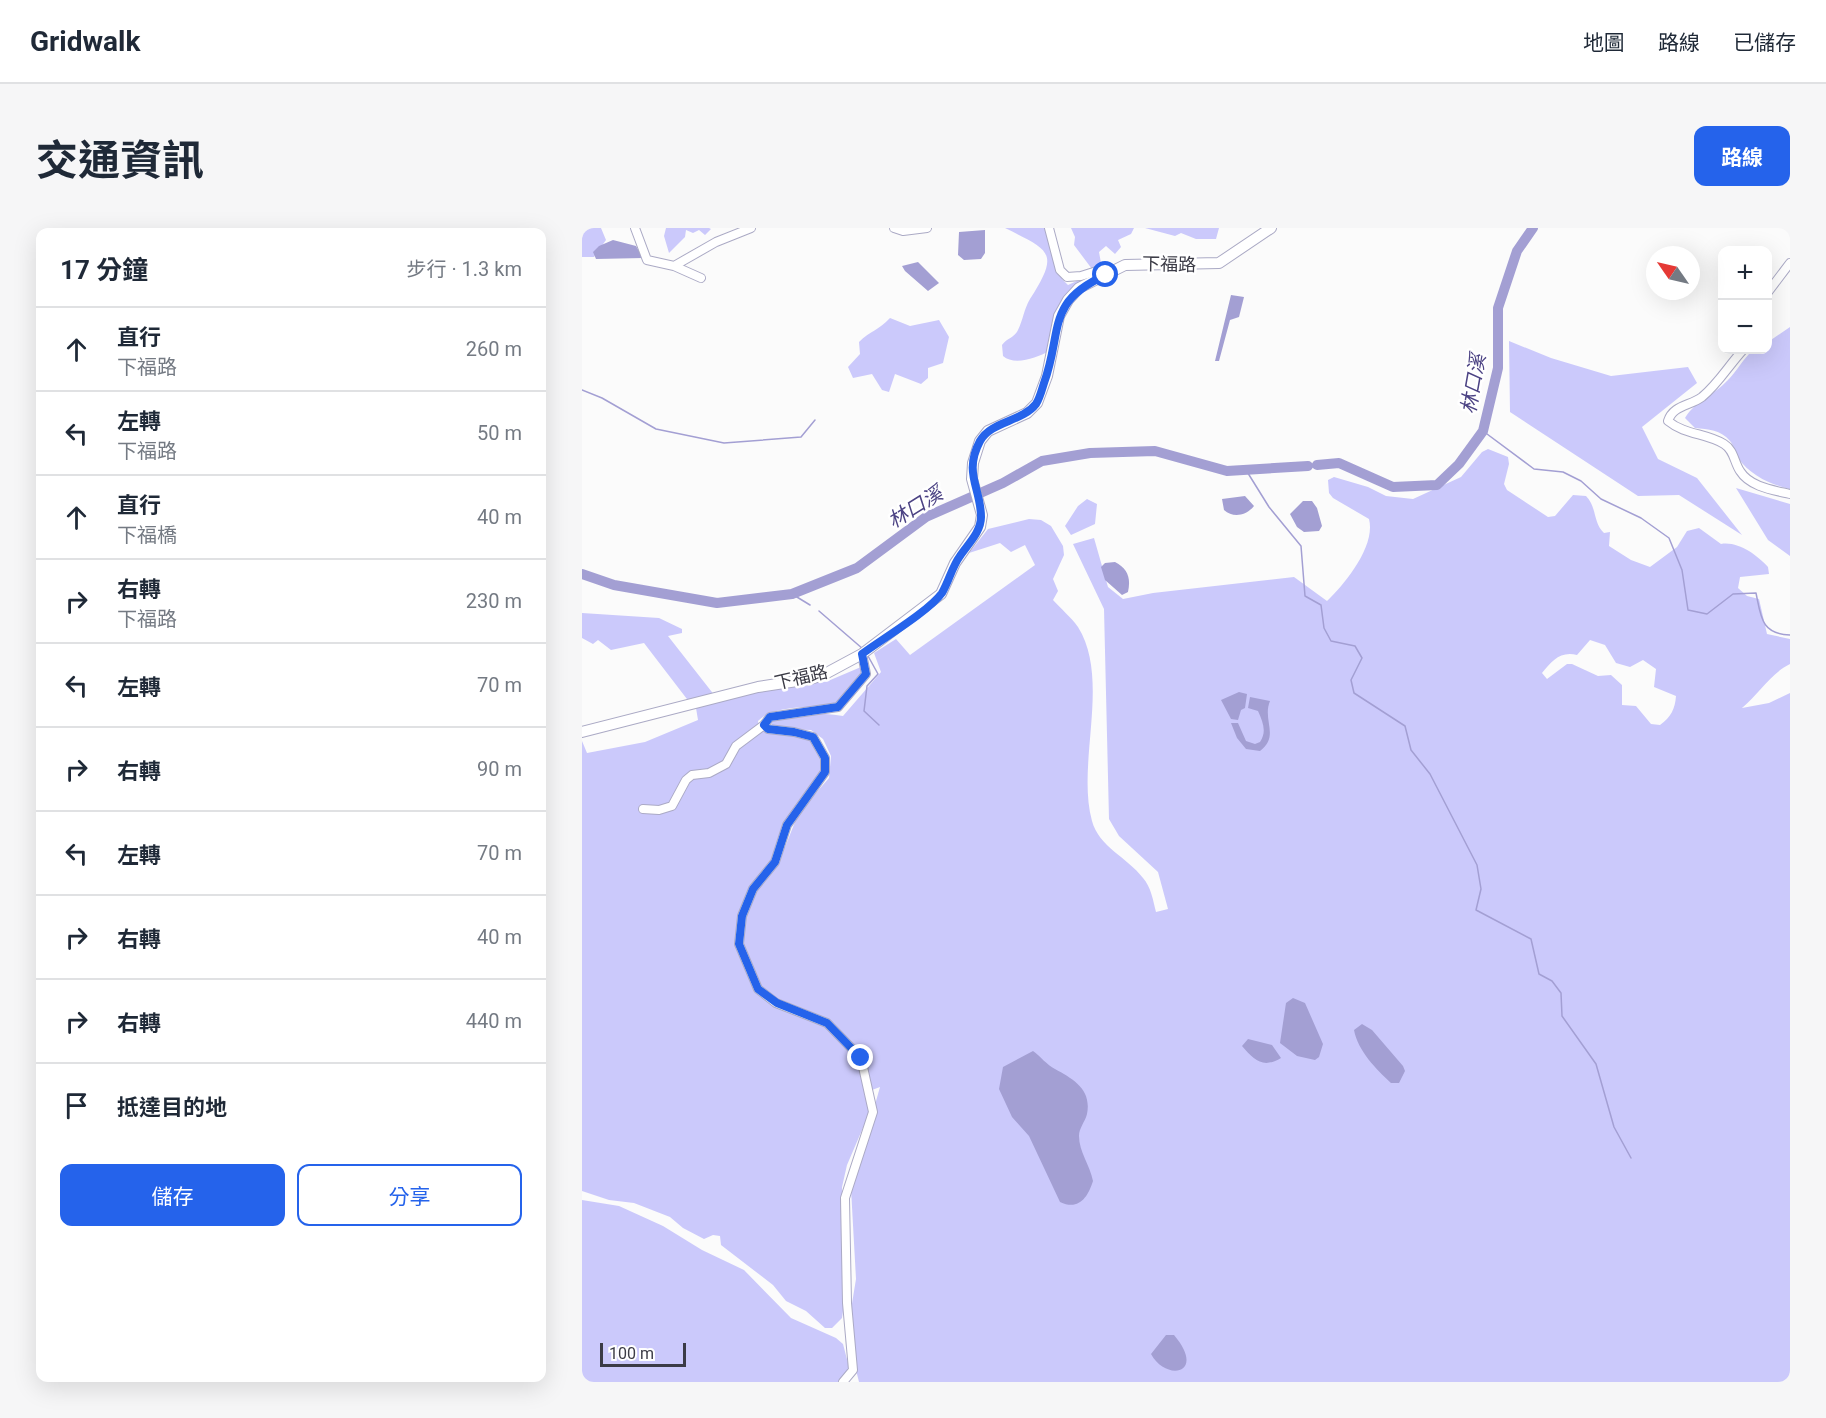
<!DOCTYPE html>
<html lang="zh-TW">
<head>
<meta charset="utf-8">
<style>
	:root { --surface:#fff; --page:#f6f6f7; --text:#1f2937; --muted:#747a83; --line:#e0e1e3; --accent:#2563eb }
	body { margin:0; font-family:Roboto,"Noto Sans TC",sans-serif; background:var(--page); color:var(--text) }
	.controls { position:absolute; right:18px; top:18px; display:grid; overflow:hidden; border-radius:12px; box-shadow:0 6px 24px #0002 }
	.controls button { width:54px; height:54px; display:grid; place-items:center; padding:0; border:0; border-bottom:2px solid var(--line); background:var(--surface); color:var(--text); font:30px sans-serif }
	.compass { position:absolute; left:1064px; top:18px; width:54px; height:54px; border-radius:50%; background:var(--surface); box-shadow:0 6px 24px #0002; rotate:304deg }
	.scale { position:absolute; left:18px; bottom:15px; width:86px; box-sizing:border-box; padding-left:6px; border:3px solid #3b3b46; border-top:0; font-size:16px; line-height:21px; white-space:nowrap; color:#3b3b46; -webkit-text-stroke:4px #fff; paint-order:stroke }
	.stop { position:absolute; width:18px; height:18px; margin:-14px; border:4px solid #2563eb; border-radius:50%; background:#fff }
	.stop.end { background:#2563eb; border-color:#fff; box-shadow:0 2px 6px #0008 }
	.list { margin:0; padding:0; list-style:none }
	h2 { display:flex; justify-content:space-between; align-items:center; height:78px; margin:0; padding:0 24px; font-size:26px }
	h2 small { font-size:20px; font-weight:400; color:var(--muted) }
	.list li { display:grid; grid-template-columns:39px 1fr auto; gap:18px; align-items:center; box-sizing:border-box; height:84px; padding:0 24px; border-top:2px solid var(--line) }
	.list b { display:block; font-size:22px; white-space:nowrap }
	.list p { margin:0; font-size:20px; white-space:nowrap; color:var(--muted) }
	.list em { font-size:20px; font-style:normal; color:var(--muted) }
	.actions { display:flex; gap:12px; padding:18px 24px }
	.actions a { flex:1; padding:14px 0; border:2px solid var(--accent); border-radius:12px; text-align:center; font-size:21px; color:var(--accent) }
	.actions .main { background:var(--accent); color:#fff }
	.icon { flex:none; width:33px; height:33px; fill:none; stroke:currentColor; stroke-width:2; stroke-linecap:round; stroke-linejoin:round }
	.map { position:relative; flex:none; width:1208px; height:1154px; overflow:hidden; border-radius:12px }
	header { display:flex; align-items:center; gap:36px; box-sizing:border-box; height:84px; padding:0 30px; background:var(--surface); border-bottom:2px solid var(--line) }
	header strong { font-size:28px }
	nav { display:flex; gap:33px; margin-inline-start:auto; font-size:21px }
	.intro { display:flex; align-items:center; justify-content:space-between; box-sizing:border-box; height:144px; padding:0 36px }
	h1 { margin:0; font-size:42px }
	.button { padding:15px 27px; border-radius:12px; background:var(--accent); color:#fff; font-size:21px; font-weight:700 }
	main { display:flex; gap:36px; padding:0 36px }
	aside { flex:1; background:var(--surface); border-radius:12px; box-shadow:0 6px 24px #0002 }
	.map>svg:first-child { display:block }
	.green { fill:#cbc9fb; fill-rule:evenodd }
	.water { fill:#a39fd3 }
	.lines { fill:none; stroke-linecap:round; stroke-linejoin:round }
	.stream { stroke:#a39fd3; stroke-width:1.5 }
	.river { stroke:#a39fd3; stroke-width:10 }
	.minor-casing { stroke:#abaac5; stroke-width:10 }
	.major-casing { stroke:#abaac5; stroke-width:12 }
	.minor { stroke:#fff; stroke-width:8 }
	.major { stroke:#fff; stroke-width:10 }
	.route { stroke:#2563eb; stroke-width:8 }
	.labels { text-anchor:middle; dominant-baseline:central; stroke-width:5; stroke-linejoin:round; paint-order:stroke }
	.street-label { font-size:18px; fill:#3b3b46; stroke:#fff }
	.water-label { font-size:20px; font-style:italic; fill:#4c4384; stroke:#fff }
</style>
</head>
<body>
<header>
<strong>Gridwalk</strong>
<nav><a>地圖</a><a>路線</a><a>已儲存</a></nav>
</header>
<div class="intro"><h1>交通資訊</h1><a class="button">路線</a></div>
<main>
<aside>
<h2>17 分鐘<small>步行 · 1.3 km</small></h2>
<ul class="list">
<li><svg class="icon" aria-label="ahead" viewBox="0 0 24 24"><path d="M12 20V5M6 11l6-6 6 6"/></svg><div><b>直行</b><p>下福路</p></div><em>260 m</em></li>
<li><svg class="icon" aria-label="left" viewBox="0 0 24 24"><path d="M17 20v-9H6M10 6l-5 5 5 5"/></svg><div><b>左轉</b><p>下福路</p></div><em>50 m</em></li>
<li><svg class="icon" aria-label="ahead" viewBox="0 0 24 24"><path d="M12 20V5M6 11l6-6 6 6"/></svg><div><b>直行</b><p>下福橋</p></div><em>40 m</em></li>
<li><svg class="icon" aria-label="right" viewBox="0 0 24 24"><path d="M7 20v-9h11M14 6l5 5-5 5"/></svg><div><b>右轉</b><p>下福路</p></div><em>230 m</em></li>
<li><svg class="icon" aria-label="left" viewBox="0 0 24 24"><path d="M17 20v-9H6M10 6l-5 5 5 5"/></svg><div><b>左轉</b></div><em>70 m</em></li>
<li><svg class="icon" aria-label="right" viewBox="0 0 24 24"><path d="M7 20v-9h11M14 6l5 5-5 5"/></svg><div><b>右轉</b></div><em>90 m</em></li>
<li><svg class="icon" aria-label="left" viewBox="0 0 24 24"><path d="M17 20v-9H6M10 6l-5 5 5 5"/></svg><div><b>左轉</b></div><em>70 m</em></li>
<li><svg class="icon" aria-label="right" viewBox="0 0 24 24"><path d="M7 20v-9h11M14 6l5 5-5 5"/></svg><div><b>右轉</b></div><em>40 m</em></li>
<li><svg class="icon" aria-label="right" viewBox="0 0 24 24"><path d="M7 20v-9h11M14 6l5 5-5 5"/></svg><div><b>右轉</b></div><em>440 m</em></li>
<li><svg class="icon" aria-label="arrive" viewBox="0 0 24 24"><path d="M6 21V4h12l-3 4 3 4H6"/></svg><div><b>抵達目的地</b></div></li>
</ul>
<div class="actions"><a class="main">儲存</a><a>分享</a></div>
</aside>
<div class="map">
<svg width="1208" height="1154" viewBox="0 0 1208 1154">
	<rect width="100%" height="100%" fill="#fbfbfb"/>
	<path class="green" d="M0,0H19L24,12L12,29H0Z
		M84,0H127L129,1L123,7L117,2L111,5L104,2L103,9L87,25L82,8Z
		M423,0H467L479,32L480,51L486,57L508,47L488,67L467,123C455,130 432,138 421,128L420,117C425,110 432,110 436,102C441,92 442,81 448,71C477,25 470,23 423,0Z
		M489,0H552L549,6L536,12L539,19L533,26L524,18L517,24L519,35L510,41L492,17L493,9Z
		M563,0H637L634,11H614L599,5L593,8Z
		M308,90L328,98L357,92L367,109L361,135L346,140V150L339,156L313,146L307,164L300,162L290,146L271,150L266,139L278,126L277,114C288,103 297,102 308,90Z
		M1208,99V261C1189,257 1168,247 1156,230C1153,225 1152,217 1148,213C1139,202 1126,201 1113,200L1103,190C1114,172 1131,168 1146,152C1155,143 1161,131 1171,122H1186V114Z
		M927,113L969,130L1029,148L1106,139L1115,155L1060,199L1076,231L1115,250L1160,307L1097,267L1056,268L928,184Z
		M906,221L926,229L927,236L922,256L925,262L966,289L973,288L991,267L1004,268C1015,279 1011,295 1022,305L1028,304L1027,318L1049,332L1068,339L1095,319L1105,303L1117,300L1139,316C1156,313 1175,327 1186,339L1187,346L1158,349L1156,360L1165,368L1177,371L1185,406L1208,411V436C1189,445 1177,466 1160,480L1187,475L1208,465V1154H277L265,1106L274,1051L269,961L298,859L282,865L286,878V888L265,937L260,959L261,1083L260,1090L250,1100H243L224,1083L204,1073L191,1057L139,1017L138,1008L131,1007L122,1011L101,1000L88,989L52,975L27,972L0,963V513L5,525L63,514L116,492L114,480L116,478L170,465L246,453L279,439L283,441L253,478C230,480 193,476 176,493L177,500C190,511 210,503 225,511C230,513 231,516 234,520C251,543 227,558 215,575C205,587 202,604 198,618L203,619L217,584L247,550L249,528L241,511L229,502L192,501L188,493C210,484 238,484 261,488L299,444L292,425L314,411L328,427L453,337L443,317L429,324L418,315L387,325L406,301L447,291L459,292L469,298L481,318L482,327L471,351L476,363L471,372C479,381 489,389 496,399C529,452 494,535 510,593C517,619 545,629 561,650C569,659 571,672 574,684L586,681L576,644L537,608L527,591L522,381L491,316L512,310L526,359L541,371L571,365L712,349L745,373C763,356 794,318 787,291L751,270L747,265L746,252L752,249L786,259L804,268L831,271L879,249L900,224ZM1008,412L1023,417L1034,435L1048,439L1061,432L1074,441L1072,459L1094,468C1093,481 1089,489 1078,497L1069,496L1054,478L1040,477V457L1029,447L1016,448L990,436H985L965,451L960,445C970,433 978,423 995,427Z
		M1154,260L1208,276V328L1186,312Z
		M505,271L515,276L513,296L489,307L483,298L496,278Z
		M0,385L77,390L100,401V405L86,408L133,468L108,475L62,415L29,422L16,412L11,416L0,410Z
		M0,972L37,978L81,998L120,1022L162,1042L209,1090L254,1110L261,1116L267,1139L258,1154H0Z"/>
	<path class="water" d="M403,2V25L399,31L382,32L376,27L377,4Z
		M31,12L54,18L61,30L14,31L11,24L17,18Z
		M336,34L357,55L346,63L323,43L320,38Z
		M649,67L662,69L657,89L648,92L637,133H633Z
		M663,268L672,278C664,288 651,290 642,282L640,271Z
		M721,273H730L735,280L740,298L737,303L722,304L715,299L708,286Z
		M533,334C546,341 549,350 546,364L540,367L523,352L519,339L523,335Z
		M657,464L665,466L663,480L659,482L656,492L649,491L639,472Z
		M668,469L688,473C680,492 698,508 678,523L664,521L655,510L649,495H656L664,513L673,516L678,514C685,504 681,494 676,483L666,480Z
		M711,770L723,775L741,816L737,829L733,832L715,828L698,815L704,775Z
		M780,796L790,802L821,838L823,843L817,855H809C794,841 776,823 772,802Z
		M666,811L690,817L699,830C681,841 672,832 660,818Z
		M451,823C458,828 465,837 473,841C491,851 510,861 505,886C503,894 497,900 497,908C497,924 508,937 511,953C506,969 497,983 478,974L447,908L430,889L417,861L421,839Z
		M584,1107H592C625,1146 584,1154 569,1126Z"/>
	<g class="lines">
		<path class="stream" d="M0,162L20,170L74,201L142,215L219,209L233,192
			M901,203L952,241L981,244L999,253L1019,271L1059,290L1087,310L1100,342L1106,382L1125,386L1151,366L1174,365C1179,389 1179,406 1208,407
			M664,242L687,279L719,318L723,368L739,377L742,400L749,413L773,418L780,430L769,452L772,465L823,498L829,522L848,546L895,637L899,661L894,682L949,711L957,746L970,753L979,765L980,788L1014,836L1032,899L1049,930
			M210,366L228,377
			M237,383L281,421
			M286,428L296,446L285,458L282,483L297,497"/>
		<path class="river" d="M735,237L757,235L811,259L855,257L877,236L901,203L916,140V80L935,23L951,0
			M0,346L32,357L135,375L210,366L275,340L344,289L421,255L460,233L508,225L573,223L645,243L726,238"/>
		<defs>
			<path id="minor" d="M53,0L65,32L92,38L134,14L169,0
				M312,0L321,3L345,0
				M467,0L478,42L485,49L499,48L521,41L524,47
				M92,38L119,50
				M1186,64L1208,35
				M1161,122C1147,137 1136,156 1120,169C1108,178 1091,177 1086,193C1103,207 1124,205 1142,216C1152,222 1152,234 1158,243C1168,259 1191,262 1208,266
				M61,581L77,582L90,578L104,552L110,547L127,545L144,536L154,518L182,497
				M261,1154L271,1142L265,1075L263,970L291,884L279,830L245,795L194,775L176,761L157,716L160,688L171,661L193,634L205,597L243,544V530L231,509L212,504L186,501L182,497L188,489L256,479L284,446L280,426"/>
			<path id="major" d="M0,504L176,459L228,451L241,447L280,426L359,366L373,335L398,299L400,287L390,251L391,235L398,213L406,203L445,185L455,175L465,148L477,88L486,72L497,60L543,37L637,35L689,0"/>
		</defs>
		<use href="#minor" class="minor-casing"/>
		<use href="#major" class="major-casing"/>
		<use href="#minor" class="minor"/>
		<use href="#major" class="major"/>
	</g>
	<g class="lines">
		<path class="route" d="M279,830L245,795L195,775L176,761L157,716L160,688L171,661L193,634L205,597L243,544V530L231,509L212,504L186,501L182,497L188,489L256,479L284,446L280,426C300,411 346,384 360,365C367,353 370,339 378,328C386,316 399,304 399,289C399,260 381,245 398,213C409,193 440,194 454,176C458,170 460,161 462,155C481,103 463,74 524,47"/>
	</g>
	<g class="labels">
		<g class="street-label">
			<text transform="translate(587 36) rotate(1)">下福路</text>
			<text transform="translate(219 449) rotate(-13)">下福路</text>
		</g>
		<g class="water-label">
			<text transform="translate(891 156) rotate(-80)">林口溪</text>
			<text transform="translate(333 279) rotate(-32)">林口溪</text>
		</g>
	</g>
</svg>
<div class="controls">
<button>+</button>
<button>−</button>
</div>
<svg class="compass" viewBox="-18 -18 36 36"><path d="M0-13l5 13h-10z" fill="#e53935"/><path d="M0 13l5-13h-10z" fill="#747a83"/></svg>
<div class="scale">100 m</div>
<div class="stop" style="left:524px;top:47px"></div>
<div class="stop end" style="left:279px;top:830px"></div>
</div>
</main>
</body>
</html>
